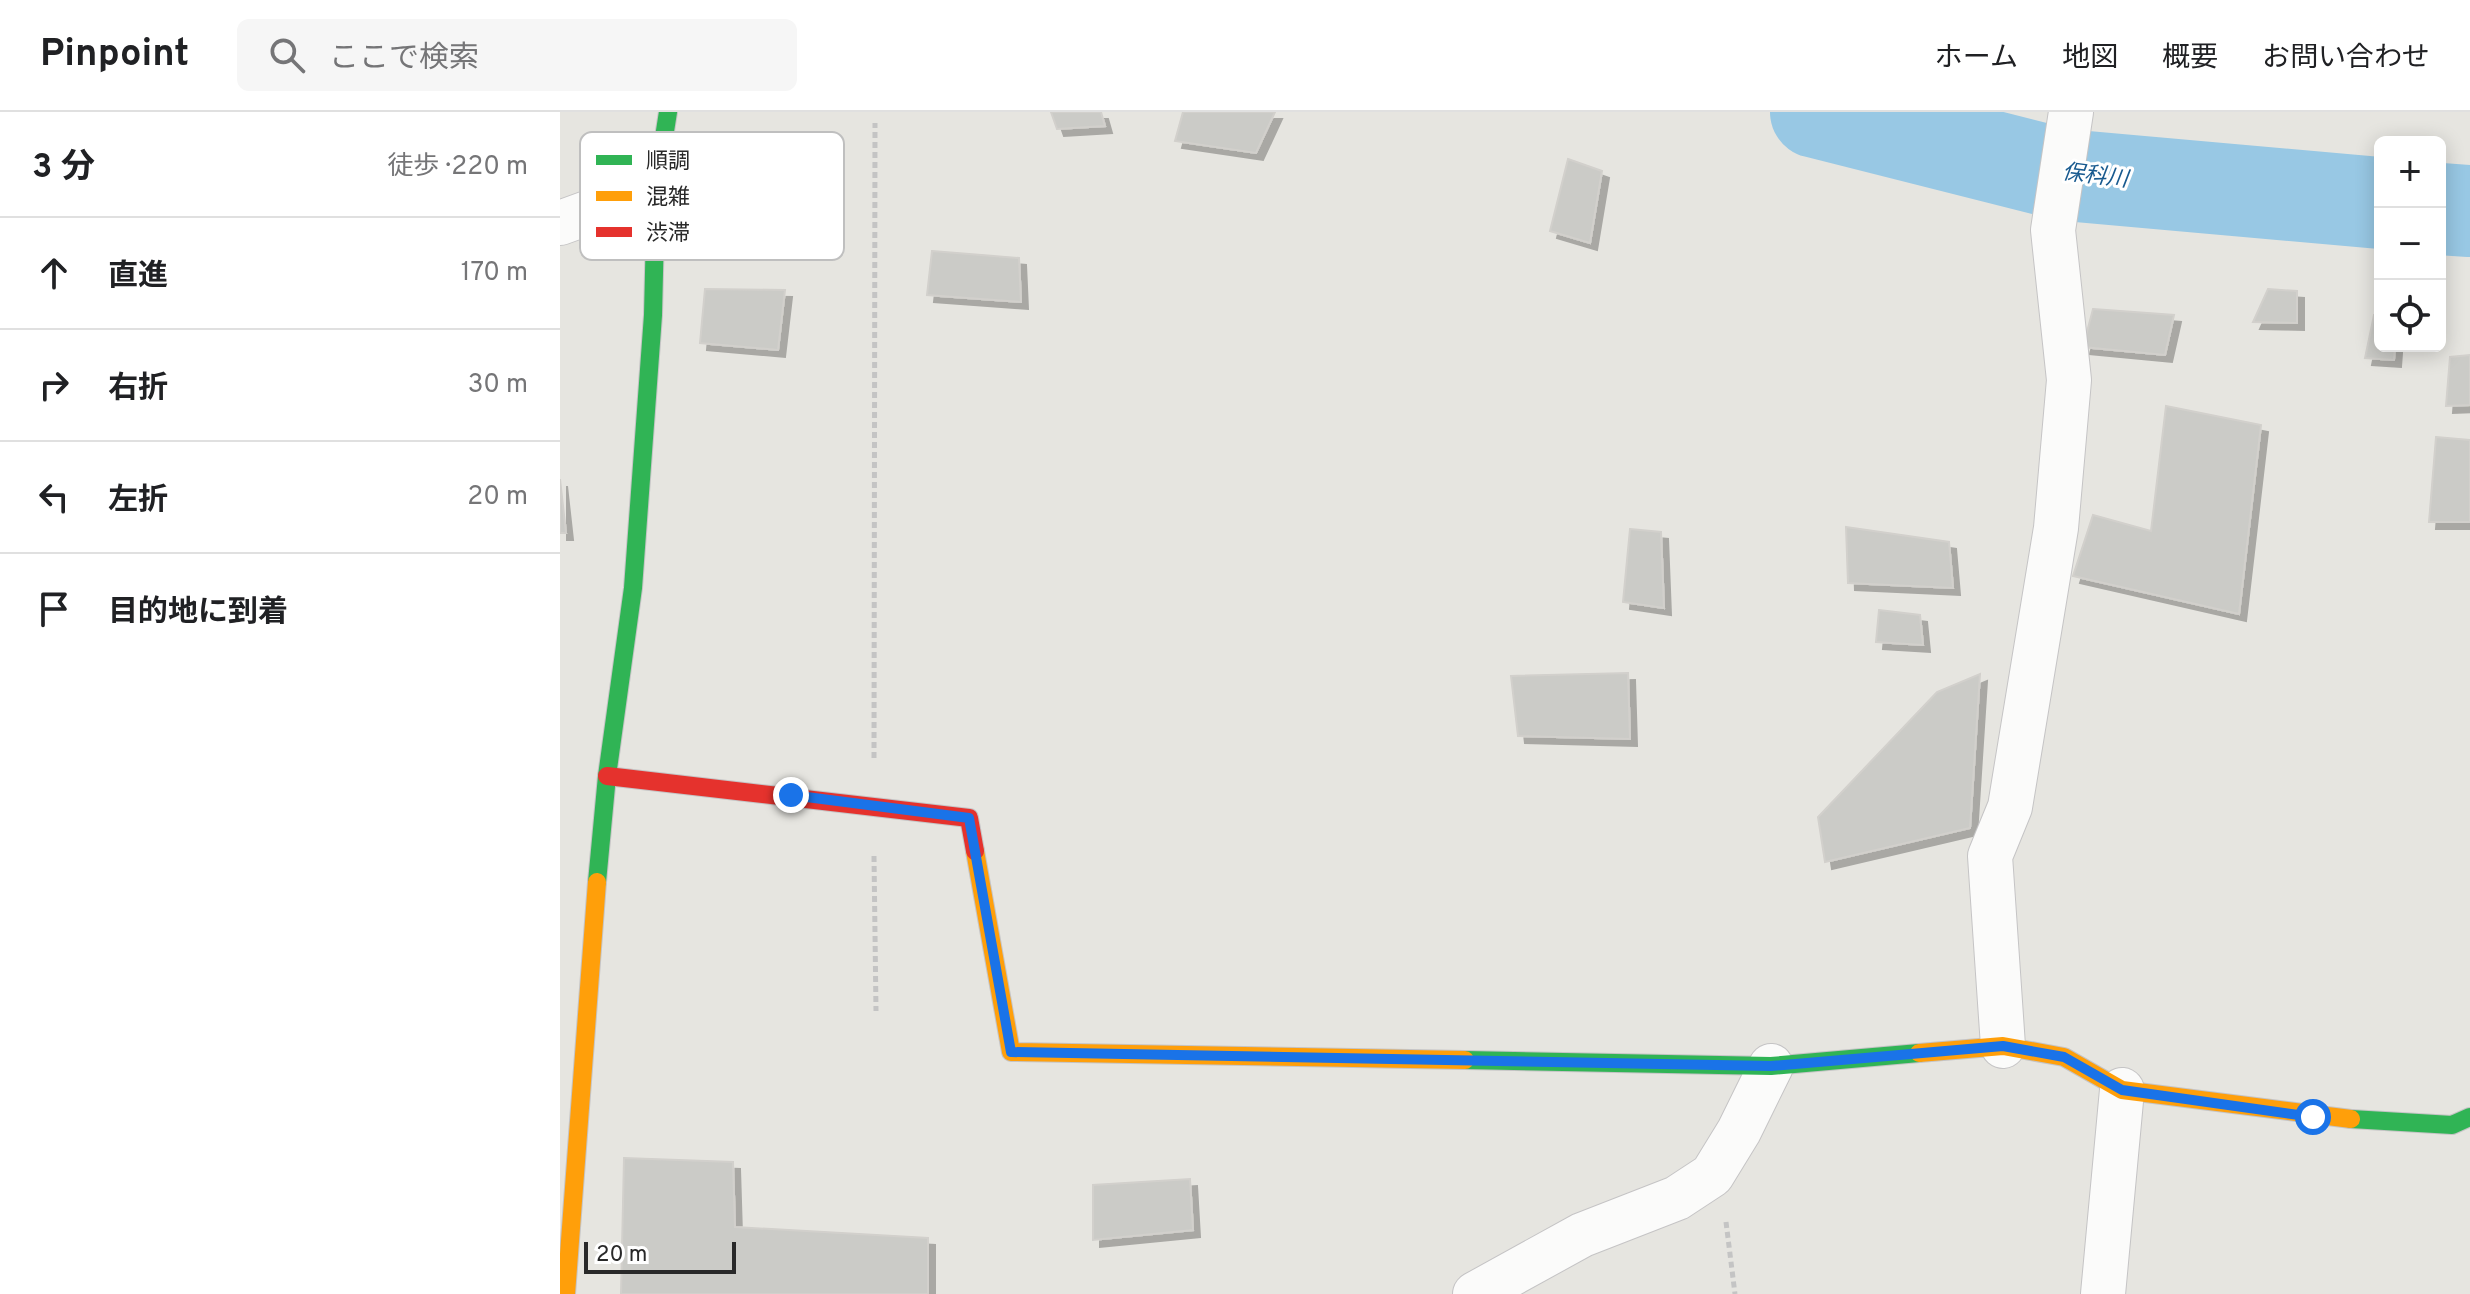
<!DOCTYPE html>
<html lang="ja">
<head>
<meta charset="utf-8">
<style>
	:root { --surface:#fff; --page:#f6f6f6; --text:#202124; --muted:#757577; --line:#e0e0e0 }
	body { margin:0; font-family:Overpass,"Noto Sans JP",sans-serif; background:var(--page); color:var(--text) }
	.controls { position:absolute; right:24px; top:24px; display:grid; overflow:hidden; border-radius:12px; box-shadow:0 4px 20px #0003 }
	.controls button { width:72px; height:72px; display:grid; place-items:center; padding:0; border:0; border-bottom:2px solid var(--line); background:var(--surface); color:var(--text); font:40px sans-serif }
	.scale { position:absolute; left:24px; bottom:20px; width:152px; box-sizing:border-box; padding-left:8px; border:4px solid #292929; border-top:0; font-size:22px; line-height:28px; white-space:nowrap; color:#292929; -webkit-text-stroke:6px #fff; paint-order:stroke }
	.stop { position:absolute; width:24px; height:24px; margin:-18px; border:6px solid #1a73e8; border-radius:50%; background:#fff }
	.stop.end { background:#1a73e8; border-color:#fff; box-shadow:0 2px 8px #0008 }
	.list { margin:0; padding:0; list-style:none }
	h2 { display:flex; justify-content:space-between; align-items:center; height:104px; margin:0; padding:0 32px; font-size:34px }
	h2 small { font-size:26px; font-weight:400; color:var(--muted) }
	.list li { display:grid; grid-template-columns:52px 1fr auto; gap:24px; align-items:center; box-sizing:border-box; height:112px; padding:0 32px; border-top:2px solid var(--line) }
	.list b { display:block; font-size:30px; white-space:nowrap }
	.list em { font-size:26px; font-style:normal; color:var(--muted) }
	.icon { flex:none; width:44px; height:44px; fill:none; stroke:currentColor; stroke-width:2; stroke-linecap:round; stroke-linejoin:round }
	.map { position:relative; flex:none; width:1910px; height:1182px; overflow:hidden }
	header { display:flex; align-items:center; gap:48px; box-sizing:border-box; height:112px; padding:0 40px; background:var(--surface); border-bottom:2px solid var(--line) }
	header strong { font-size:38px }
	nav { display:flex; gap:44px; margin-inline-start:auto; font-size:28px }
	.search { width:560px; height:72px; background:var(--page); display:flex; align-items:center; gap:20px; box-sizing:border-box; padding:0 28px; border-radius:12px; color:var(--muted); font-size:30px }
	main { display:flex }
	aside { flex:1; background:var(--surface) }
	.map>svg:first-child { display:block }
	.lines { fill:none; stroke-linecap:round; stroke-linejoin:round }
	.river { stroke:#98c8e4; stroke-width:92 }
	.building { fill:#cbcbc7; stroke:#d2d0cc; stroke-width:2; filter:url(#shadow) }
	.street-casing { stroke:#c5c4c5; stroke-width:46 }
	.fast-casing { stroke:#c5c4c5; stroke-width:20 }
	.slow-casing { stroke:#c5c4c5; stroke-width:20 }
	.jam-casing { stroke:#c5c4c5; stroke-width:20 }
	.path { stroke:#c4c4c4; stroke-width:5; stroke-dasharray:6 4; stroke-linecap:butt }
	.street { stroke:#fbfbfa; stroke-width:44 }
	.fast { stroke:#30b455; stroke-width:18 }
	.slow { stroke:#ff9f0a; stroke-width:18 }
	.jam { stroke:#e5322d; stroke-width:18 }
	.route { stroke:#1a73e8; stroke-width:10 }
	.labels { text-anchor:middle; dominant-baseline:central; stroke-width:6; stroke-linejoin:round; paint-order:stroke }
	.water-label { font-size:22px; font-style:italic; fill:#185a8f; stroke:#fff }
	.key { fill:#fff; stroke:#bfbfbf; stroke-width:2 }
	.key-label { font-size:22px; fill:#292929 }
</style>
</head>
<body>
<header>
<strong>Pinpoint</strong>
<div class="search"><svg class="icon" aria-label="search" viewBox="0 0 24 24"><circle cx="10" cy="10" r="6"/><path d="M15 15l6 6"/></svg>ここで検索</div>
<nav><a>ホーム</a><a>地図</a><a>概要</a><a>お問い合わせ</a></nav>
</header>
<main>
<aside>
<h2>3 分<small>徒歩 · 220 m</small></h2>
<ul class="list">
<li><svg class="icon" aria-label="ahead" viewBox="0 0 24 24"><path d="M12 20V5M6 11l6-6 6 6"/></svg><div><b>直進</b></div><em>170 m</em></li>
<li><svg class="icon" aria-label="right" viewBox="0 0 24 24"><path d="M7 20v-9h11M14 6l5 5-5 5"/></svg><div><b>右折</b></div><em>30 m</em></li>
<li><svg class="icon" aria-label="left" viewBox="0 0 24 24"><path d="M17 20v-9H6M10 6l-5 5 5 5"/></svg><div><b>左折</b></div><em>20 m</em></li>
<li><svg class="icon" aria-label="arrive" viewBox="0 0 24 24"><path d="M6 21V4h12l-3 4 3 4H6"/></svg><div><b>目的地に到着</b></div></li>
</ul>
</aside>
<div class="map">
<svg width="1910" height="1182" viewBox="0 0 1910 1182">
	<defs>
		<filter id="shadow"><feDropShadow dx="7" dy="7" stdDeviation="0" flood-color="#0004"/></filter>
	</defs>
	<rect width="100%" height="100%" fill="#e6e5e0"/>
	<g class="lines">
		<path class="river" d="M1256,0L1505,63L1820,91
			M1880,97L1910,99"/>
	</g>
	<path class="building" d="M491,0H541L545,14L497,17Z
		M623,0H715L696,41L615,29Z
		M1008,47L1042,59L1030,131L990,119Z
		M372,139L459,146L461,190L367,183Z
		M145,177L225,178L218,238L140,231Z
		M1708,177L1737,179V211L1693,210Z
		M1533,197L1614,203L1605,243L1523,235Z
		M1814,203H1820V234H1835L1834,248L1805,246Z
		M1910,243V293L1886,294L1890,245Z
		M1606,294L1701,313L1679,502L1513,464L1533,403L1591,419Z
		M1876,325L1910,328V410H1869Z
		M0,367L6,421H0Z
		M1286,415L1389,430L1393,476L1288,471Z
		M1070,417L1101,420L1104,496L1063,490Z
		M1319,498L1360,503L1363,533L1316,530Z
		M1068,561L1070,627L958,624L951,564Z
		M1420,562L1410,716L1265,750L1258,705L1377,580Z
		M64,1046L173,1050L175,1115L368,1126V1182H61Z
		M630,1067L633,1118L533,1128V1073Z"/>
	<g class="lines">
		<defs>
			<path id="street" d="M0,111L96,76
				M1443,934L1430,744L1450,695L1496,416L1509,268L1493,118L1511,0
				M915,1182L1022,1123L1117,1086L1152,1063L1179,1019L1211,954
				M1543,1182L1562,978"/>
			<path id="fast" d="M37,770L47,664L73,476L93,203L96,76L108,0
				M905,948L1211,954L1359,941
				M1791,1007L1892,1013L1910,1005"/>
			<path id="slow" d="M415,739L451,940L905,948
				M1359,941L1443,934L1504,945L1562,978L1791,1007
				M6,1182L37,770"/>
			<path id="jam" d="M47,664L409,706L415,739"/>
		</defs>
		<use href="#street" class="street-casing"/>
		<use href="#fast" class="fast-casing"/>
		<use href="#slow" class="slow-casing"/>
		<use href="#jam" class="jam-casing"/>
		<path class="path" d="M314,646L315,11
			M314,744L316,899
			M1166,1110L1175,1182"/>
		<use href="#street" class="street"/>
		<use href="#fast" class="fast"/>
		<use href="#slow" class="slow"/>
		<use href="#jam" class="jam"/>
	</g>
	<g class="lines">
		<path class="route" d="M231,683L409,706L451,940L1211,954L1443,934L1504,945L1562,978L1753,1005"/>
	</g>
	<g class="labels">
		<g class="water-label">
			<text transform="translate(1535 65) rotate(7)">保科川</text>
		</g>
	</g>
	<rect x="20" y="20" width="264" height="128" rx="12" class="key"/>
	<rect x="36" y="43" width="36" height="10" fill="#30b455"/>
	<rect x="36" y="79" width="36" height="10" fill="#ff9f0a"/>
	<rect x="36" y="115" width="36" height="10" fill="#e5322d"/>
	<g class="key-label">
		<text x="86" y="56">順調</text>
		<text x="86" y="92">混雑</text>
		<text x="86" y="128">渋滞</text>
	</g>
</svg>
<div class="controls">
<button>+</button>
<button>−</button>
<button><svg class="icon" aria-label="locate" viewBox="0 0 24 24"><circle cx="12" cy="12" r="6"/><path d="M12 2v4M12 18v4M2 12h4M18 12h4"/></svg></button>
</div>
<div class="scale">20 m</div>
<div class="stop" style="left:1753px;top:1005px"></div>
<div class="stop end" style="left:231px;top:683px"></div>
</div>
</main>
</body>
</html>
